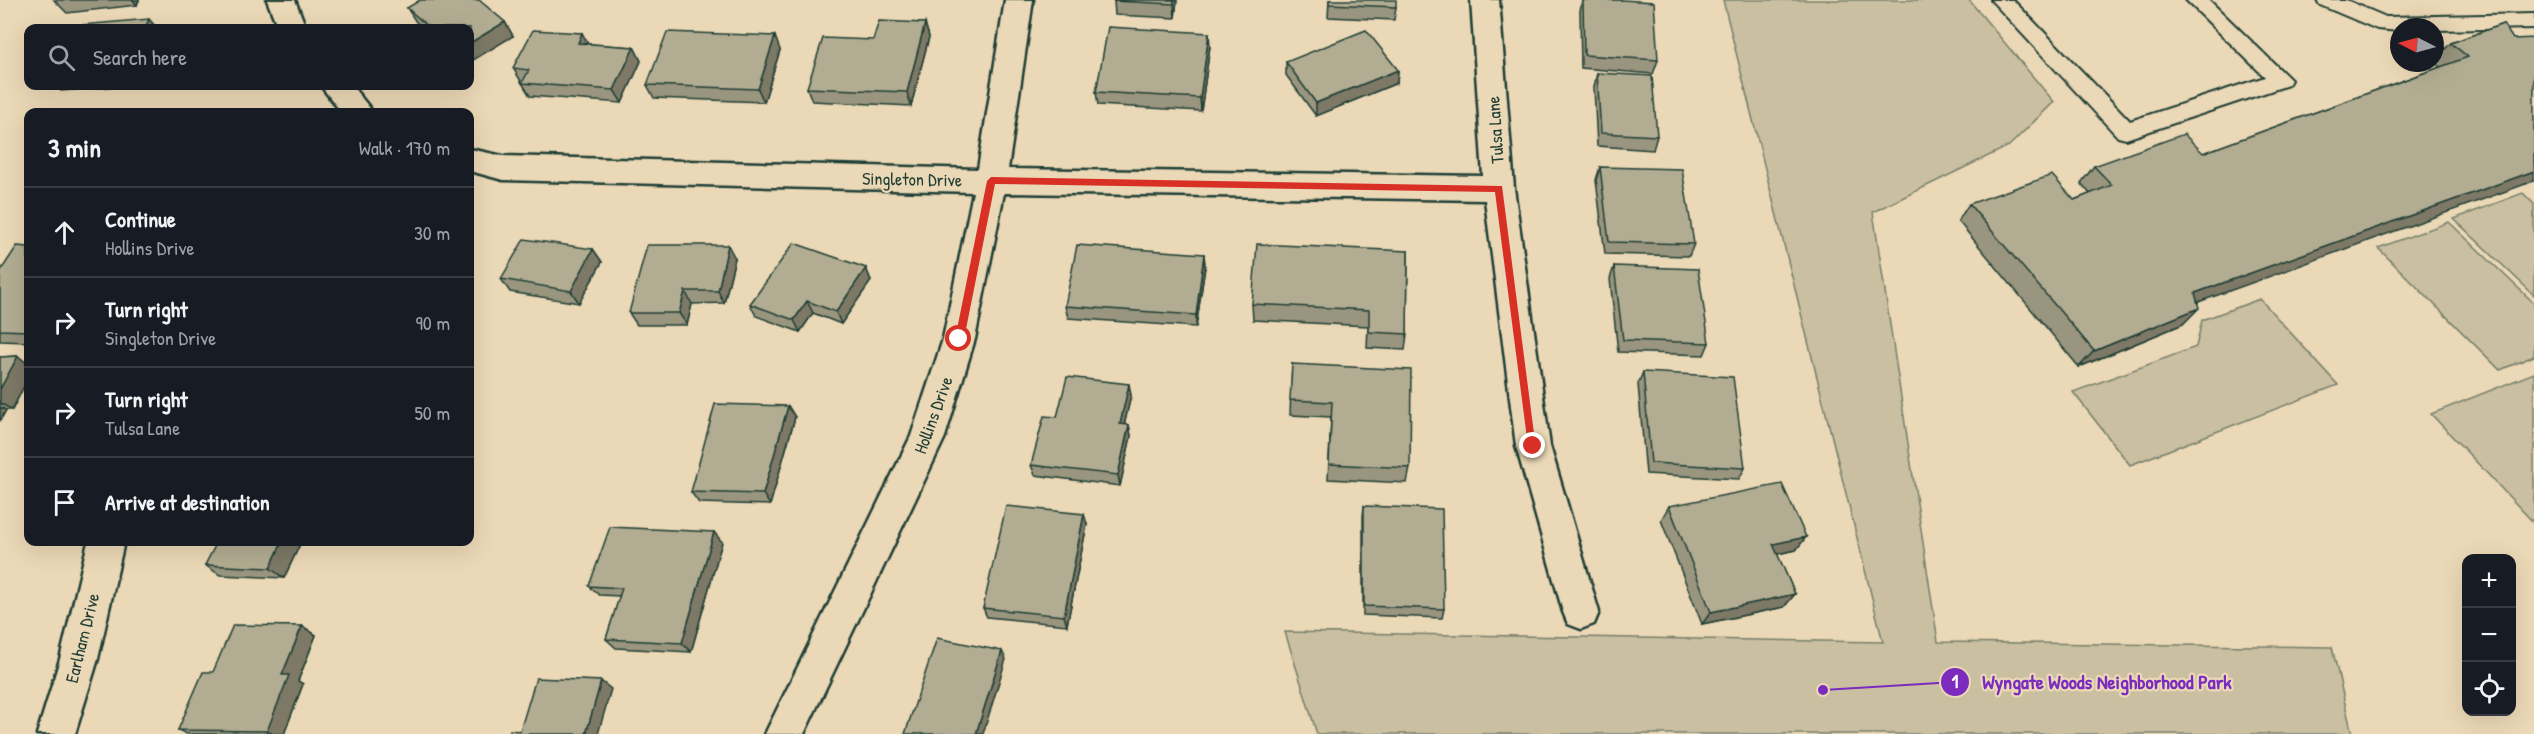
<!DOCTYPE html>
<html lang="en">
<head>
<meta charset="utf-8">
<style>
	:root { --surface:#171b24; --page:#20242c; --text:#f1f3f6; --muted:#9ea1a6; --line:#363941 }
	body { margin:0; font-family:"Patrick Hand",sans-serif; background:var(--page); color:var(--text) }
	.controls { position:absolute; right:18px; bottom:18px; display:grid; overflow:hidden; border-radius:12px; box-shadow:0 6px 24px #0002 }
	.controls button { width:54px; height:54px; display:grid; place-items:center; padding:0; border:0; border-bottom:2px solid var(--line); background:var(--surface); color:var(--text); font:30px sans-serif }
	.compass { position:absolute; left:2390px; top:18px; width:54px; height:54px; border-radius:50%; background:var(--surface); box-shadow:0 6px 24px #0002; rotate:276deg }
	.stop { position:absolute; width:18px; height:18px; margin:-14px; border:4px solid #d93025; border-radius:50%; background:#fff }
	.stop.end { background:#d93025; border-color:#fff; box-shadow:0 2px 6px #0008 }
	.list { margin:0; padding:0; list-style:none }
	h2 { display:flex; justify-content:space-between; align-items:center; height:78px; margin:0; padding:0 24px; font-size:26px }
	h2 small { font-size:20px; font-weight:400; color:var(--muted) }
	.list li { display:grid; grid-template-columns:39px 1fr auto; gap:18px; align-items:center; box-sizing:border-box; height:90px; padding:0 24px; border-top:2px solid var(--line) }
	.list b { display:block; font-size:22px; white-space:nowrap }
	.list p { margin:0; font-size:20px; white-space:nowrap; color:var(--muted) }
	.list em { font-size:20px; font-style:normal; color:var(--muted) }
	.icon { flex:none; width:33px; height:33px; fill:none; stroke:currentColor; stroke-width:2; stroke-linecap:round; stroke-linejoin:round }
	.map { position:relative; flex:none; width:2534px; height:734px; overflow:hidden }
	.search { position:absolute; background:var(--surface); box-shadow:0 6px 24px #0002; left:24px; top:24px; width:450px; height:66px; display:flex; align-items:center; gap:15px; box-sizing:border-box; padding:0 21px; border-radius:12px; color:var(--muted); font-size:22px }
	.panel { position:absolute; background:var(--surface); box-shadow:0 6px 24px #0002; left:24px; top:108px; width:450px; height:438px; border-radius:12px }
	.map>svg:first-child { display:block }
	.green { fill:#cabfa1; stroke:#747e6a; stroke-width:1.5 }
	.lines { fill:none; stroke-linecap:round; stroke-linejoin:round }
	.lane-casing { stroke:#1f3d34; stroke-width:4 }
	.street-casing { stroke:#1f3d34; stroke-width:5 }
	.lane { fill:#ebd8b6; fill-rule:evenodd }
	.street { fill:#ebd8b6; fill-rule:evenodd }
	.wall { fill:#99957e; stroke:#1f3d34; stroke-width:1.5 }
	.shaded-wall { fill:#7d7966; stroke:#1f3d34; stroke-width:1.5 }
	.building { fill:#b2ad92; stroke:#1f3d34; stroke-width:1.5 }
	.route { fill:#d93025 }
	.labels { text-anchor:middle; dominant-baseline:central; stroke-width:4.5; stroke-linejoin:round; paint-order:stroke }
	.street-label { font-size:18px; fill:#1f3d34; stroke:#ebd8b6 }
	.leader { fill:none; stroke:#7b2cbf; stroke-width:2 }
	.callout-dot { fill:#7b2cbf; stroke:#ebd8b6; stroke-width:2 }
	.mark-label { font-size:18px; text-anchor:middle; font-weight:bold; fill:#fff }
	.callout-label { font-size:20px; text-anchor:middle; font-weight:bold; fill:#7b2cbf; stroke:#ebd8b6; stroke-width:4.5; stroke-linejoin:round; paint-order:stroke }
</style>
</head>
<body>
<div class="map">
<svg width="2534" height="734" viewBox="0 0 2534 734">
	<rect width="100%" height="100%" fill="#ebd8b6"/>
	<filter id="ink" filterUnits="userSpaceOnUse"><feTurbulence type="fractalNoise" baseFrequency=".0167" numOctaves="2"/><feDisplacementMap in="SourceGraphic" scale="12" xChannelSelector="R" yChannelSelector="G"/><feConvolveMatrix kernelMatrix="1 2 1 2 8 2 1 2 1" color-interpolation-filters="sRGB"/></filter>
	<g filter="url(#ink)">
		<path class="green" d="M1723,0H1969L2054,102L2009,146L1873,212L1938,642L2332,647L2352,734H1317L1285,632L1883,642Z
			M2523,193L2534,204V295L2454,219Z
			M2449,222L2534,303V356L2500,370L2378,248Z
			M2260,299L2338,385L2130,465L2073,392L2196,347L2202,320Z
			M2534,373V523L2431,414Z"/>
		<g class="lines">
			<defs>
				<path id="lane" d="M1991,0H2013L2130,121L2265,77L2186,0H2209L2291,80L2288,85L2126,139L2118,137Z
					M2317,0H2346L2386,17L2534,14V28L2435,30V27H2399V31L2377,29L2320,5Z"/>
				<path id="street" d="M267,0H295L306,28H278Z
					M1005,0H1033L1008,169L1483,176L1471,0H1499L1514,188L1550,446L1599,612L1594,624L1581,629L1568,624L1563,612L1516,446L1485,200L1004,193L975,339L945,437L804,734H765L911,436L943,339L973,192L503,180L470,171V149L503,156L978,169Z
					M321,86H352L373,112H341Z
					M88,542H124L98,659L75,734H37L60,659Z"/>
			</defs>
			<use href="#lane" class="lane-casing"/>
			<use href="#street" class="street-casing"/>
			<use href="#lane" class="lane"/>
			<use href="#street" class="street"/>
		</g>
		<path class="wall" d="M54,0H139L137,5L67,13Z
			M1177,0L1175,18L1115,15L1114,1Z
			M1329,0L1396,7L1394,20L1328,17Z
			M1582,0H1622L1658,60L1653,74L1581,68L1580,11Z
			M407,8L505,22L513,36L470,28H424L416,22Z
			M925,23L929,37L911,106L812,101L807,88L873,40Z
			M2503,24L2198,302L2183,324L2079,367L1958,221L1969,204L2074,200L2090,194L2081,183L2094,166L2203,153L2440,67L2435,63V59L2451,43Z
			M582,33L588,44L634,47L641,61L622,103L530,96L513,68Z
			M1210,46L1201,111L1098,105L1096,92Z
			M780,50L764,102L654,98L647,85Z
			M1286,62L1398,70L1397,83L1316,116L1286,75Z
			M1597,73L1657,136L1653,150L1597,146L1594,87Z
			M55,86H123L61,91Z
			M1600,167L1694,244L1689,256L1605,254L1596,180Z
			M28,247V342L0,341V272Z
			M593,249L602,262L579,303L510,292L501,279Z
			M1408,251L1407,334L1405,350L1367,348L1368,326L1253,320L1252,304Z
			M1204,254L1205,267L1196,327L1068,318L1065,306Z
			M735,258L724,303L692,304L687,325H637L629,313Z
			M1614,266L1709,343L1704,355L1618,352L1610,279Z
			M866,268L871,281L841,324L813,313L800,332L756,316L750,304Z
			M18,356L28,364V378L12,410H6L0,421V357Z
			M1292,364L1410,468L1407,483L1328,479L1331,417L1290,415Z
			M1643,372L1745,468L1739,479L1646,474L1638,384Z
			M1131,395L1124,425H1129L1131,436L1120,486L1035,475L1031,465L1057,417Z
			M788,406L795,417L770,505L699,503L691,492Z
			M1364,506L1444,609L1442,618L1363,615V516Z
			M1669,506L1806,537L1796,550L1777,554L1795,594L1784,607L1702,624L1661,520Z
			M1087,524L1067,625L987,617L983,608Z
			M301,542L284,578L220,575L205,565Z
			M722,542L691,652L616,648L606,639L620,596L599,595L589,586Z
			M302,626L316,635L298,681L303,684L284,734H187L178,730Z"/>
		<path class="shaded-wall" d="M133,0H139L137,5Z
			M1174,0H1177L1175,18L1174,4Z
			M149,19L157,28H145Z
			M505,22L513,36L470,62V43Z
			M925,23L929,37L911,106L907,92Z
			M582,33L590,47L578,43Z
			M1209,33L1210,46L1201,111L1200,98Z
			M775,36L780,50L764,102L758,89Z
			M634,47L641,61L622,103L614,90Z
			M1398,70L1397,83L1316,116V103Z
			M2534,171V181L2179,309L2195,293Z
			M728,245L735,258L724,303L718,291Z
			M593,249L602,262L579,303L571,291Z
			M1204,254L1205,267L1196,327V315Z
			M866,268L871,281L841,324L836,312Z
			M685,291L692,304L687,325L679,313Z
			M807,301L813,313L800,332L794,320Z
			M2199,308L2183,324L2079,367L2094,351Z
			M18,356L28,364V378L12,410L0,403V389Z
			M1129,384L1131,395L1122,435L1120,424Z
			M788,406L795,417L770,505L763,494Z
			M0,407L6,410L0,421Z
			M1129,425L1131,436L1120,486L1118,475Z
			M1084,514L1087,524L1067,625L1064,616Z
			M714,532L722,542L691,652L682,643Z
			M1806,537L1796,550L1763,557L1773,544Z
			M282,542H301L284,578L270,568Z
			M1795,594L1784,607L1702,624L1711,612Z
			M302,626L316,635L298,681L303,684L284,734H273L267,731L282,675Z
			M1002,651L1006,659L983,734H976Z
			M601,681L611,689L598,734H586Z"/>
		<path class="building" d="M420,0H479L505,22L470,43V28H430L407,8Z
			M1114,0H1174V4L1114,1Z
			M1329,0H1396V7L1329,4Z
			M1583,0H1622L1654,2L1658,60L1584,55Z
			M149,19L145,28H69L70,26Z
			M879,21L925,23L907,92L807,88L823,38L873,40Z
			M2503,24L2513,39L2534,38V171L2195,293L2199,308L2094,351L1969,204L2052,175L2074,200L2112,185L2094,166L2184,134L2203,153L2468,57L2451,43Z
			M1108,27L1209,33L1200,98L1096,92Z
			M533,30L582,33L578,43L634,47L614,90L522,83L529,70L513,68Z
			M1366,30L1398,70L1316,103L1286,62Z
			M667,32L775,36L758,89L647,85Z
			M1597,73L1652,76L1657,136L1601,133Z
			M1600,167L1682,169L1694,244L1609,242Z
			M524,239L593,249L571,291L501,279Z
			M794,243L866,268L836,312L807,301L794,320L750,304Z
			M1257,244L1408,251L1407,334L1369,332V310L1252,304Z
			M647,245H728L718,291H685L679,313H629Z
			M1077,245L1204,254L1196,315L1065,306Z
			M17,246L28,247V331L0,330V272Z
			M1614,266L1698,269L1709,343L1623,340Z
			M18,356L0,389V357Z
			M1292,364L1411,370L1410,468L1329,464L1332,402L1290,400Z
			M1643,372L1733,377L1745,468L1651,463Z
			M1067,377L1129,384L1120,424L1129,425L1118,475L1031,465L1044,416L1057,417Z
			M715,404L788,406L763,494L691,492Z
			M1782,484L1806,537L1773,544L1795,594L1711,612L1669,506Z
			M1006,506L1084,514L1064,616L983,608Z
			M1364,506L1442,509L1444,609L1364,606Z
			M610,527L714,532L682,643L606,639L622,588L589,586Z
			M217,542H282L270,568L205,565Z
			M233,625L302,626L282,675H289L267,731L178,730L203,672H213Z
			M937,638L1002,651L976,734H905Z
			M536,678L601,681L586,734H593H509L510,730L520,731Z"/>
	</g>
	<path class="route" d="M991,177L1502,186L1536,449L1533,450L1528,446L1495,192L995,184L964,339L959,343L955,339L987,181Z"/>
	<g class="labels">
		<g class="street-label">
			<text transform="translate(1495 130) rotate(-94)">Tulsa Lane</text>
			<text transform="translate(912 179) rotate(1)">Singleton Drive</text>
			<text transform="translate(933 415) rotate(-70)">Hollins Drive</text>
			<text transform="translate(82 638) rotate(-76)">Earlham Drive</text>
		</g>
	</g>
	<path class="leader" d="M1823 690L1955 682"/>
	<g class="callout-dot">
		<circle cx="1823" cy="690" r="6"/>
		<circle cx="1955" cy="682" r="15"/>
	</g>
	<g class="mark-label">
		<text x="1955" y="688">1</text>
	</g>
	<g class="callout-label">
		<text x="2107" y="689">Wyngate Woods Neighborhood Park</text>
	</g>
</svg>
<div class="controls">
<button>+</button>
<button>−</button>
<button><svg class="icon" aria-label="locate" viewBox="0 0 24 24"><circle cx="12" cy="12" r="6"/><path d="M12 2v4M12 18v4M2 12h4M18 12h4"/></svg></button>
</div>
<svg class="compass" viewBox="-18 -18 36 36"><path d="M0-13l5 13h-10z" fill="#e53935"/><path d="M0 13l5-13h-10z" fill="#9ea1a6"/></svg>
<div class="stop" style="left:959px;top:339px"></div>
<div class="stop end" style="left:1533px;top:446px"></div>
<div class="search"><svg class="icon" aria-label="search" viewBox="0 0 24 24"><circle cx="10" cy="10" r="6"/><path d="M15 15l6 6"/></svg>Search here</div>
<section class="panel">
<h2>3 min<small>Walk · 170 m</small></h2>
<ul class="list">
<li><svg class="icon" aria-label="ahead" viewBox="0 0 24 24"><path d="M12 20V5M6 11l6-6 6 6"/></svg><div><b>Continue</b><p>Hollins Drive</p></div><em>30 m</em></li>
<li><svg class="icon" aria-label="right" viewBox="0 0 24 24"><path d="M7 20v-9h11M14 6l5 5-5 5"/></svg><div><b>Turn right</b><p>Singleton Drive</p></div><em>90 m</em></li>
<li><svg class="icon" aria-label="right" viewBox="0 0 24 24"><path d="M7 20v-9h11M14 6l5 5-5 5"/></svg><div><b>Turn right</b><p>Tulsa Lane</p></div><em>50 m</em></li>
<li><svg class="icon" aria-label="arrive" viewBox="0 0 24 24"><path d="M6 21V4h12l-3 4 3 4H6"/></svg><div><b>Arrive at destination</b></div></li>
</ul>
</section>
</div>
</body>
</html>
